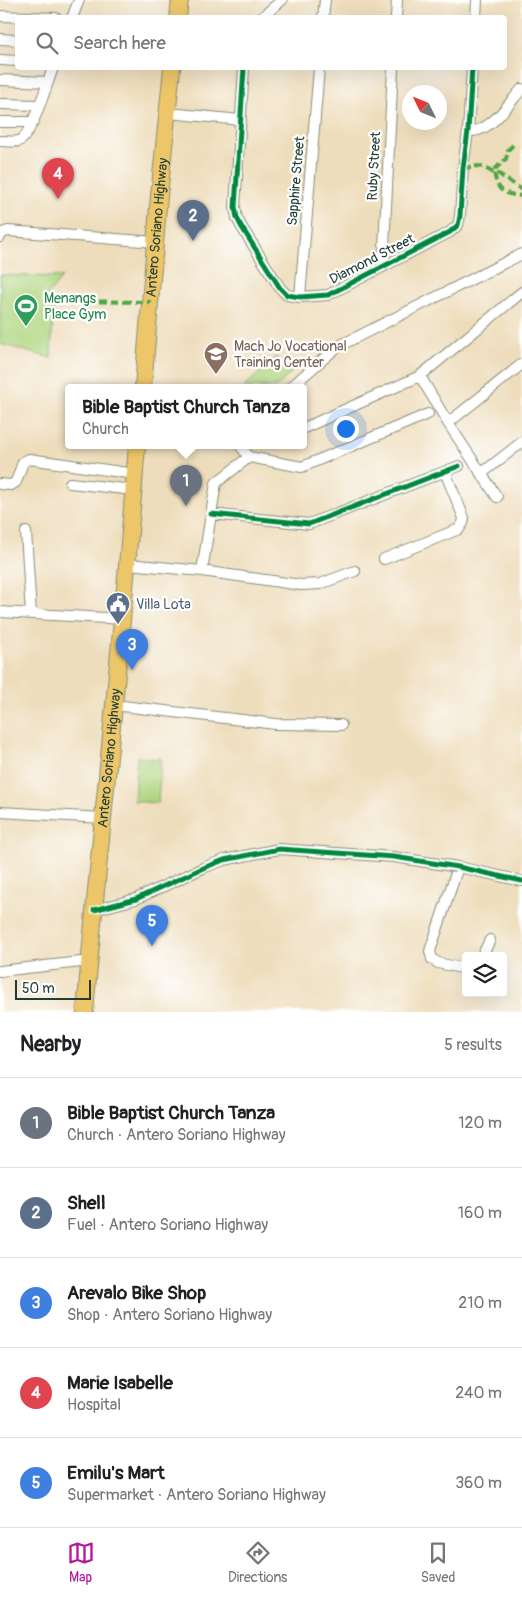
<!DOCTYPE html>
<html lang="en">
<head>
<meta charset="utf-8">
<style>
	:root { --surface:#fff; --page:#f2f2f2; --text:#202124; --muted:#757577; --line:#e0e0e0; --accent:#b5179e }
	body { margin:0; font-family:Pangolin,sans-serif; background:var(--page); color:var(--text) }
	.controls { position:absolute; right:15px; bottom:15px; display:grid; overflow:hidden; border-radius:5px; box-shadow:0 5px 20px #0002 }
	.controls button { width:45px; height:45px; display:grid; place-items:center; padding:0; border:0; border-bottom:1px solid var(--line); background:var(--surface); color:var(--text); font:25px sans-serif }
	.compass { position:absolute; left:402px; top:85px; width:45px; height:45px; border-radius:50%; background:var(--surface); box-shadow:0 5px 20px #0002; rotate:313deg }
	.scale { position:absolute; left:15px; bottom:12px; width:76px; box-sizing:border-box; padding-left:5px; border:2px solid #1f3d34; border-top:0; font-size:14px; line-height:18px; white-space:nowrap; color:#1f3d34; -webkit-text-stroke:4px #fff; paint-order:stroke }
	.you { position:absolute; left:345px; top:428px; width:18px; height:18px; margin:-12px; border:4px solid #fff; border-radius:50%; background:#1a73e8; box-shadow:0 0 0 8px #1a73e833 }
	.badge { display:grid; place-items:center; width:32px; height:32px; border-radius:50%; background:var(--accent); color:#fff; font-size:16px; font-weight:700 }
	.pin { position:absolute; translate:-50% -41px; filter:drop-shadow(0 1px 2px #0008) }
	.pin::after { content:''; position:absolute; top:26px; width:18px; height:15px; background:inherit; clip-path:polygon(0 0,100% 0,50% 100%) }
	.popup { position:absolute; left:65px; top:384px; width:242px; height:65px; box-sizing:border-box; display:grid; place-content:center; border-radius:5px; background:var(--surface); filter:drop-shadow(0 1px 4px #0005); font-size:16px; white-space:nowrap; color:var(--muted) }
	.popup b { font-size:19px; color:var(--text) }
	.popup::after { content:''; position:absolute; left:50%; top:100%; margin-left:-10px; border:10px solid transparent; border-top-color:var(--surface) }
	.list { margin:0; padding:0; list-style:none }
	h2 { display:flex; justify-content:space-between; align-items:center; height:65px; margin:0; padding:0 20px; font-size:21px }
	h2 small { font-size:16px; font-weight:400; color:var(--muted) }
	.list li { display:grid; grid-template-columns:32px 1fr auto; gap:15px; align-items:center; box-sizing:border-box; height:90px; padding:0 20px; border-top:1px solid var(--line) }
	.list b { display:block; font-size:19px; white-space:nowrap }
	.list p { margin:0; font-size:16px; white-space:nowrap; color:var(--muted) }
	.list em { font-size:16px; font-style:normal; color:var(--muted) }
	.icon { flex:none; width:28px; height:28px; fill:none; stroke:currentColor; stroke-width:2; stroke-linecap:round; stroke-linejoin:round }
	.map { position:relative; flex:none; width:522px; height:1012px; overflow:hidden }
	.search { position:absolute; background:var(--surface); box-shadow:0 5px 20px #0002; left:15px; right:15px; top:15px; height:55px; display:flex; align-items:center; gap:12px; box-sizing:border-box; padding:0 18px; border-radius:5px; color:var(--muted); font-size:19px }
	.sheet { height:515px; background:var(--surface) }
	nav { display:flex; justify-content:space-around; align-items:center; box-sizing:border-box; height:70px; border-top:1px solid var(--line); background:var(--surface); font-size:14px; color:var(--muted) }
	nav a { display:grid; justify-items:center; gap:2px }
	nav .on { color:var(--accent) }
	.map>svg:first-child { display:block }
	.green { fill:#afd57f; stroke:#67895a }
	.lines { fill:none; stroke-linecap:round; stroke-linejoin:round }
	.minor-casing { stroke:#868d78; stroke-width:12 }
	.primary-casing { stroke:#868d78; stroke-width:18 }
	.minor { stroke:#fff; stroke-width:10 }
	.primary { stroke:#ecc669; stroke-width:16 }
	.quiet { stroke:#4fa644; stroke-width:4; stroke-dasharray:8 4; stroke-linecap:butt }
	.cycleway-casing { stroke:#fff; stroke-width:8 }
	.cycleway { stroke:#00873e; stroke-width:5 }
	.labels { text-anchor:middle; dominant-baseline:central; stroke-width:4.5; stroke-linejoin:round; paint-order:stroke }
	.street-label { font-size:14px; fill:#1f3d34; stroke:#fff }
	.leisure-label { font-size:14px; fill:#27864d; stroke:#fff; text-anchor:start }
	.education-label { font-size:14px; fill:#785e54; stroke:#fff; text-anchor:start }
	.service-label { font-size:14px; fill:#4e5e75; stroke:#fff; text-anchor:start }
</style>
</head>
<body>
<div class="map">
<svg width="522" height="1012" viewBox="0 0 522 1012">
	<rect width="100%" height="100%" fill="#fff"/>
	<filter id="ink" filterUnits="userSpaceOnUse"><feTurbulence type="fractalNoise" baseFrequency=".02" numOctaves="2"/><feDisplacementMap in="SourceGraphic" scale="10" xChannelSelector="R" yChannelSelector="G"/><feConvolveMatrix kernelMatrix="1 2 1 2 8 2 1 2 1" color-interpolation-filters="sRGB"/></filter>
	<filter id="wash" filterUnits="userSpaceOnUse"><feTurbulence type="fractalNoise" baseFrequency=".0096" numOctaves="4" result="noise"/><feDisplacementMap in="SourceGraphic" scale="20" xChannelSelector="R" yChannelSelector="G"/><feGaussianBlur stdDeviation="1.12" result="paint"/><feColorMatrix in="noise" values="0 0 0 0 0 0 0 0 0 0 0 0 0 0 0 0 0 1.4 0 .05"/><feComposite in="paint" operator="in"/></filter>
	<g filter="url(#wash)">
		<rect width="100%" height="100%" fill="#edb"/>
		<path class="green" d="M0,275L62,277L47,296L53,309L51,358L0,344Z
			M276,357L291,373L276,387H244Z
			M137,757L161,759L158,803L134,801Z"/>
	</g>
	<g filter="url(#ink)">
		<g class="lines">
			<defs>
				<path id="minor" d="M0,16L56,18
					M72,18L79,0
					M261,18L282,0
					M323,18L325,0
					M396,18L397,0
					M476,18L477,0
					M0,39L18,40
					M0,60L18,61
					M244,68L235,207L237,218L241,226L280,288L287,295L300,297L328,295L450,232L458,225L460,216L463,168L468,131L472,68
					M0,80L48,82
					M0,104L39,105
					M168,113L241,120
					M0,122H34
					M468,131C472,131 477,131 481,129C497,122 510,102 522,89
					M0,141C6,141 14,142 19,141C31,137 48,81 53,68
					M0,237L2,233L8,231L156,242
					M383,267L393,68
					M300,297L319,68
					M420,376L448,423L497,497
					M291,387L337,347L522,254
					M448,423L522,364
					M304,428L420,376L522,292
					M249,457L302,467L428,414
					M481,474L522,442
					M70,483L134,490
					M0,484L11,485L16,482L23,462L29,459L135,474
					M211,514L309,524L459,466
					M26,532L31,614
					M384,559L459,529L463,523L464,518L445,472
					M128,564L202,571L301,585L320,584L355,571
					M202,571L216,483L249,457L240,445
					M0,612L123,619
					M114,705L276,724L341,725
					M0,812L103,818
					M458,867L430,951L432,959L438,963L466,969
					M94,910L136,899L203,868L224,860L279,849L394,857L458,867L522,881
					M482,956L490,940
					M0,971L90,961"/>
				<g id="primary">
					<path d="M178,18L180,0"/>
					<path id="s1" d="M143,387L159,196L172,68"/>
					<path id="s2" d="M85,1012C101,823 123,634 137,445"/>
				</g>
			</defs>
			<use href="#minor" class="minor-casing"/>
			<use href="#primary" class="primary-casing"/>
			<use href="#minor" class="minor"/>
			<use href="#primary" class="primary"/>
			<path class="quiet" d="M513,145L508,150L506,159L494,170C496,191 503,194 522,196
				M463,168L478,166L483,167L494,173L499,174L522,190
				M63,301L151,302"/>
			<defs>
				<path id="cycleway" d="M244,68L235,207L237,218L241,226L280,288L287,295L300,297L328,295L450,232L458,225L460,216L463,168L468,131L472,68
					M211,514L309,524L459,466
					M94,910L136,899L203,868L224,860L279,849L394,857L458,867L522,881"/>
			</defs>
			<use href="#cycleway" class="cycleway-casing"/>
			<use href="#cycleway" class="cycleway"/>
		</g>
	</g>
	<defs>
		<symbol id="stadium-pin" viewBox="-11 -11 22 30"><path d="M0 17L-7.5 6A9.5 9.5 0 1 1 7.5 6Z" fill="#2e9e5b" stroke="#fff"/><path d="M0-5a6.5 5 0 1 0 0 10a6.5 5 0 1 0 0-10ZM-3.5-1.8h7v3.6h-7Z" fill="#fff"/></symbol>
		<symbol id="school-pin" viewBox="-11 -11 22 30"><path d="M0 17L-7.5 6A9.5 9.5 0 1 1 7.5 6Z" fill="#8d6e63" stroke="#fff"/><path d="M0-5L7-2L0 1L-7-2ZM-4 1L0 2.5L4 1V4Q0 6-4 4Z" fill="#fff"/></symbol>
		<symbol id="civic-pin" viewBox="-11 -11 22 30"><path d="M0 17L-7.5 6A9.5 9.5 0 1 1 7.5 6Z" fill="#5c6f8a" stroke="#fff"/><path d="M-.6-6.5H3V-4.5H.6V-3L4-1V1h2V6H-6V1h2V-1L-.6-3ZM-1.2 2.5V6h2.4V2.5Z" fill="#fff"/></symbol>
	</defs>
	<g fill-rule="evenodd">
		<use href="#stadium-pin" x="12" y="292" width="28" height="38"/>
		<use href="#school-pin" x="202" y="340" width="28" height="38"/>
		<use href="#civic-pin" x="104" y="590" width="28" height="38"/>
	</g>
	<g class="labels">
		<g class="street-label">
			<text transform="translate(374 166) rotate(-87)">Ruby Street</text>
			<text transform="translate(296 181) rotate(-85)">Sapphire Street</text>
			<text stroke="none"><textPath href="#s1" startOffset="160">Antero Soriano Highway</textPath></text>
			<text transform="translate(372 259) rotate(-27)">Diamond Street</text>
			<text stroke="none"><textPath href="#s2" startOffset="255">Antero Soriano Highway</textPath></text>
		</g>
		<g class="leisure-label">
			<text x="44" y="298">Menangs<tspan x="44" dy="16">Place Gym</tspan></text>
		</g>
		<g class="education-label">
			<text x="234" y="346">Mach Jo Vocational<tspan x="234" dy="16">Training Center</tspan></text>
		</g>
		<g class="service-label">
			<text x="136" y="604">Villa Lota</text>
		</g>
	</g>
</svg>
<div class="controls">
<button><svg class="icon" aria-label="layers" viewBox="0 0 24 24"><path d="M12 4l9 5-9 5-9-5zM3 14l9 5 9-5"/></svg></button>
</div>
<svg class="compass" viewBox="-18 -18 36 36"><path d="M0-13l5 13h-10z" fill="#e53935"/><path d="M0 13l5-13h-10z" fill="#757577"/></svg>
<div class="scale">50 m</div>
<div class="you"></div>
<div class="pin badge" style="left:186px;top:506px;background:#6b7280">1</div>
<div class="popup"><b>Bible Baptist Church Tanza</b>Church</div>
<div class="pin badge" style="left:193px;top:241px;background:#5c6f8a">2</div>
<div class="pin badge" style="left:132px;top:670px;background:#3f7fe0">3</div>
<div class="pin badge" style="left:58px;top:199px;background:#e0444e">4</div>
<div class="pin badge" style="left:152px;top:946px;background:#3f7fe0">5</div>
<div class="search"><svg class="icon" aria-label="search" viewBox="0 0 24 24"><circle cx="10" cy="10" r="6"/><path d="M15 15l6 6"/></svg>Search here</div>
</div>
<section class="sheet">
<h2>Nearby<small>5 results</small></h2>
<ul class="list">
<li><span class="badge" style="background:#6b7280">1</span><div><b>Bible Baptist Church Tanza</b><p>Church · Antero Soriano Highway</p></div><em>120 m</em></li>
<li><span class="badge" style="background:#5c6f8a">2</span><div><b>Shell</b><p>Fuel · Antero Soriano Highway</p></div><em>160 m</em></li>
<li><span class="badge" style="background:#3f7fe0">3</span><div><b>Arevalo Bike Shop</b><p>Shop · Antero Soriano Highway</p></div><em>210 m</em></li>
<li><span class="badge" style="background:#e0444e">4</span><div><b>Marie Isabelle</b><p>Hospital</p></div><em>240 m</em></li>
<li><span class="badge" style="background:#3f7fe0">5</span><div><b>Emilu's Mart</b><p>Supermarket · Antero Soriano Highway</p></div><em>360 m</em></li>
</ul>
</section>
<nav>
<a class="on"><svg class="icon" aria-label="map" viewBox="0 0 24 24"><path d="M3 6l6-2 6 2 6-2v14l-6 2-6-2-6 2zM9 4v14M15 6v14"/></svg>Map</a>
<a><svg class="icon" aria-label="directions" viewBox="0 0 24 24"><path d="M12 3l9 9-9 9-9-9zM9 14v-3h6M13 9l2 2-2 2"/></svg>Directions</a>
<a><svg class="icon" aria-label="saved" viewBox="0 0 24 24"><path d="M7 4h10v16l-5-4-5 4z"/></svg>Saved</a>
</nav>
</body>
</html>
